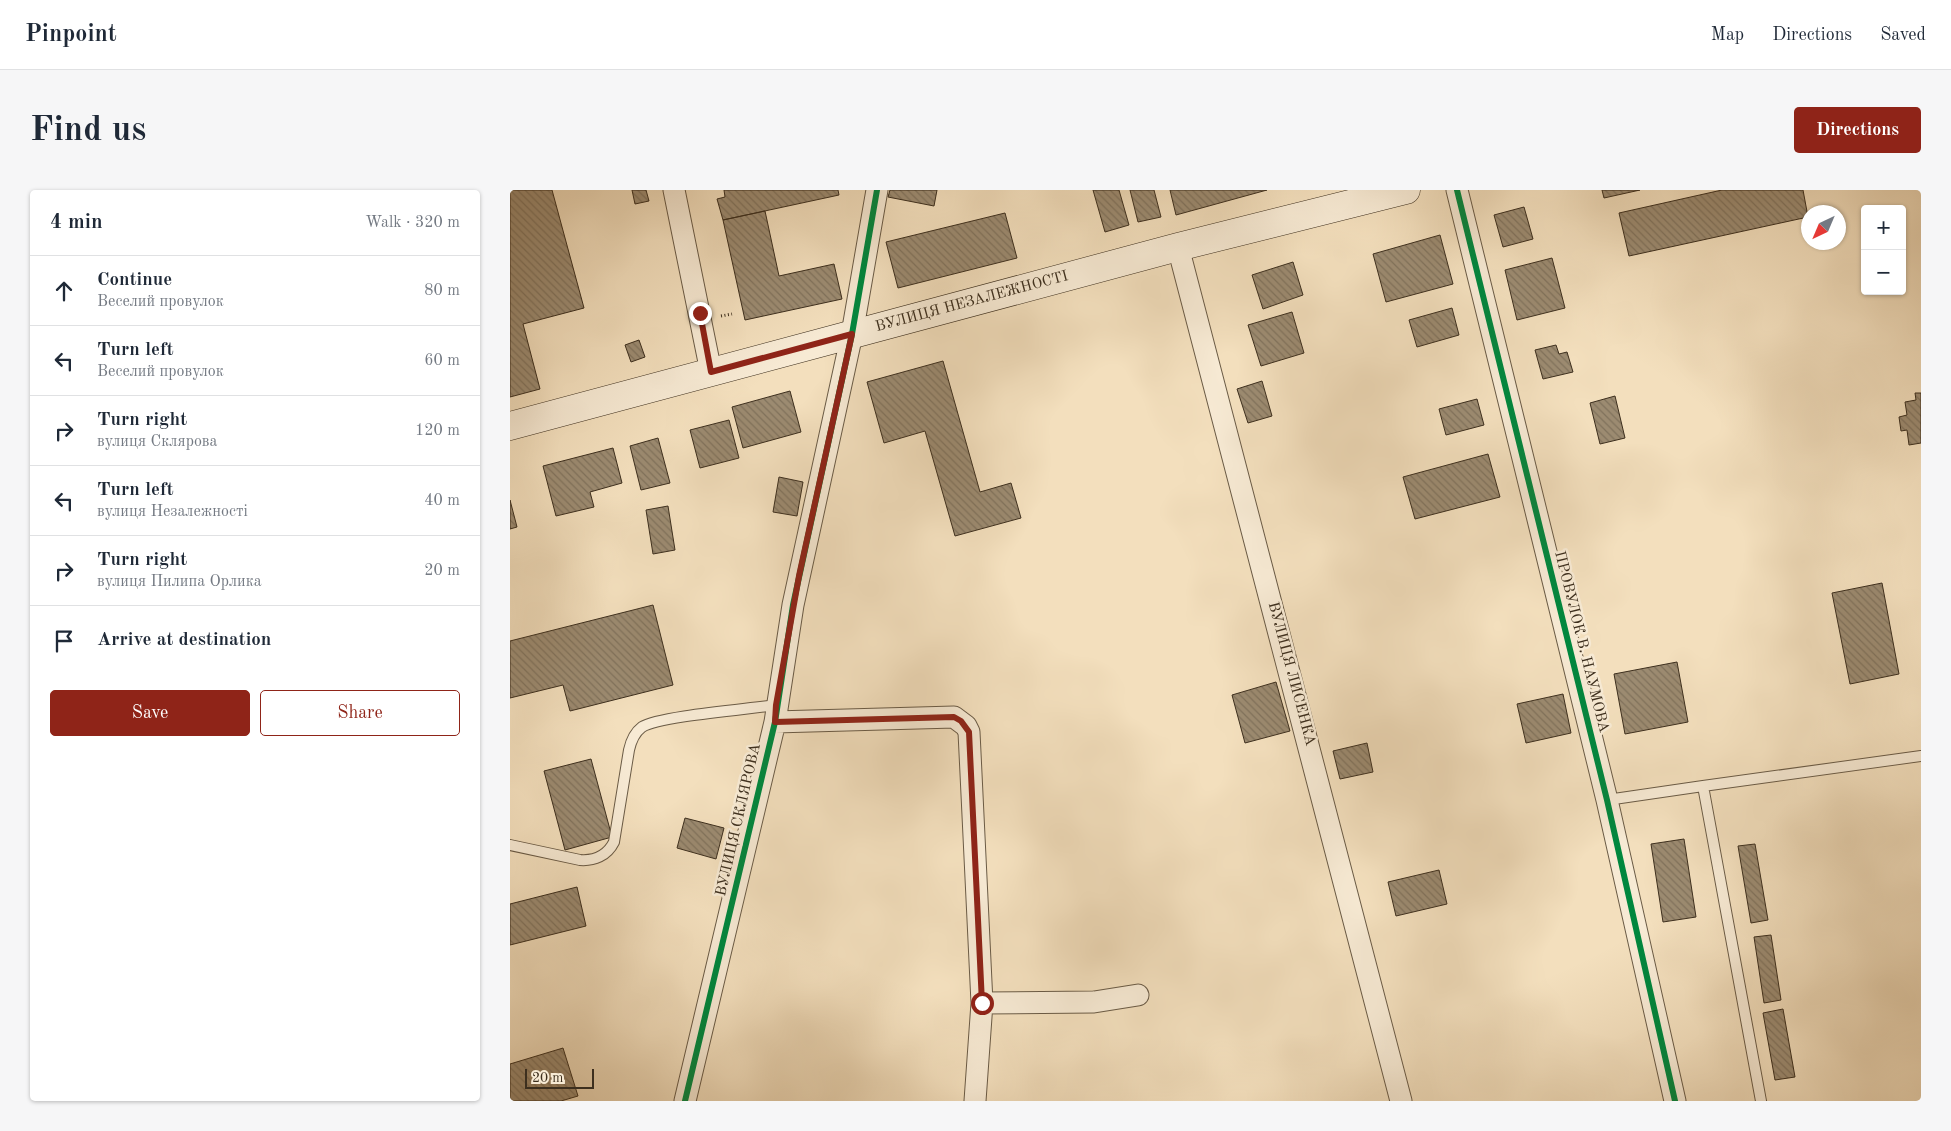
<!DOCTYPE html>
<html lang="en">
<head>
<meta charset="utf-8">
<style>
	:root { --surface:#fff; --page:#f6f6f7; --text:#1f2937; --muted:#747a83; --line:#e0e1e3; --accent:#8f2418 }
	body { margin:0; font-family:"Old Standard TT",serif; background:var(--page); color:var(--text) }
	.controls { position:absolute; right:15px; top:15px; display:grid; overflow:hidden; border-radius:5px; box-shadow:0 1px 4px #0004 }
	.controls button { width:45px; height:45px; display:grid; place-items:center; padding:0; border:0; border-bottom:1px solid var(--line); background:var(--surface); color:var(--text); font:25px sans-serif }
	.compass { position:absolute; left:1291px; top:15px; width:45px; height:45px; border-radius:50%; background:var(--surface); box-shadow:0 1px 4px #0004; rotate:224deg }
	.scale { position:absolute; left:15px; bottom:12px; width:69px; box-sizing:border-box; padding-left:5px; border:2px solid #3d2f1e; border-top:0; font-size:14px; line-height:18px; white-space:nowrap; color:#3d2f1e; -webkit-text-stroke:4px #f7ead4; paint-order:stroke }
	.stop { position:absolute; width:15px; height:15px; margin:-11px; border:4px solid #8f2418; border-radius:50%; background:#fff }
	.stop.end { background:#8f2418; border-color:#fff; box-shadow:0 1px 5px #0008 }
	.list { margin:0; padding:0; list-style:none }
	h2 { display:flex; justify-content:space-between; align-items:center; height:65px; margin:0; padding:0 20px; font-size:21px }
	h2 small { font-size:16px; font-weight:400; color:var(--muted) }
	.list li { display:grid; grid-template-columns:32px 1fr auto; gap:15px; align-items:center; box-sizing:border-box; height:70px; padding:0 20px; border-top:1px solid var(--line) }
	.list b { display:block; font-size:19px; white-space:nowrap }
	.list p { margin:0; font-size:16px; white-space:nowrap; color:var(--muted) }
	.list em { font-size:16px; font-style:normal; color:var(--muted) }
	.actions { display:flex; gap:10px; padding:15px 20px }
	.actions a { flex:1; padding:11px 0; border:1px solid var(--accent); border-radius:5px; text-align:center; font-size:18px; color:var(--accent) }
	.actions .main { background:var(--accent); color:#fff }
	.icon { flex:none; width:28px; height:28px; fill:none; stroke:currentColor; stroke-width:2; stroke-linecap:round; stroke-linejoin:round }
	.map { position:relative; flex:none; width:1411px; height:911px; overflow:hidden; border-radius:5px }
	header { display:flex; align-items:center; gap:30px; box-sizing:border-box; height:70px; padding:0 25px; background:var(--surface); border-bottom:1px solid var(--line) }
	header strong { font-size:24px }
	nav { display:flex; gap:28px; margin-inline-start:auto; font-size:18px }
	.intro { display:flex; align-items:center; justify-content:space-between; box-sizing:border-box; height:120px; padding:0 30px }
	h1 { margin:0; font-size:35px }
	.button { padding:12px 22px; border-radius:5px; background:var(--accent); color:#fff; font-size:18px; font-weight:700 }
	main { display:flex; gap:30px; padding:0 30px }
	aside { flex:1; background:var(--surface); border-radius:5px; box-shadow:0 1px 4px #0004 }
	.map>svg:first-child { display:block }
	.building { fill:url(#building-back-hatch); stroke:#3d2f1e }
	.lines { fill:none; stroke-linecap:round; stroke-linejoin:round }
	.lane-casing { stroke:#6a5b46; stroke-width:12 }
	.street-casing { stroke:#6a5b46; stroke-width:23 }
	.secondary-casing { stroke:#3d2f1e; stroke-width:29 }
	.path { stroke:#3d2f1e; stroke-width:3; stroke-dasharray:1 2.5; stroke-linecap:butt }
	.lane { stroke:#f7ead4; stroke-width:10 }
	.street { stroke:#f7ead4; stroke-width:21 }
	.secondary { stroke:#f7ead4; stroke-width:28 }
	.cycleway-casing { stroke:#f7ead4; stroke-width:9 }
	.cycleway { stroke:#00873e; stroke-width:6 }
	.route { stroke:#8f2418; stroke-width:6 }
	.labels { text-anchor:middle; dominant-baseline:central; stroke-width:5; stroke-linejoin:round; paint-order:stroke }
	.street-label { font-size:15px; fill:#3d2f1e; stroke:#f7ead4 }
</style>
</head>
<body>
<header>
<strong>Pinpoint</strong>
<nav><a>Map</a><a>Directions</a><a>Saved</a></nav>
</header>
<div class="intro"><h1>Find us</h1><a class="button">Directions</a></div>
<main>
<aside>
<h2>4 min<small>Walk · 320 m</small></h2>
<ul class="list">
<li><svg class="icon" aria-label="ahead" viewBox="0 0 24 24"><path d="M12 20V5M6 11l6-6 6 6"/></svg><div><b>Continue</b><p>Веселий провулок</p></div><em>80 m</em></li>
<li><svg class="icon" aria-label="left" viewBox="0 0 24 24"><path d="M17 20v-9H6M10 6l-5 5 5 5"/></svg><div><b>Turn left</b><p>Веселий провулок</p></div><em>60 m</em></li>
<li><svg class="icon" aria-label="right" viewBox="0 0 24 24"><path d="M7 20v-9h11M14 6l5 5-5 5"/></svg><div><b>Turn right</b><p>вулиця Склярова</p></div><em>120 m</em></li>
<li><svg class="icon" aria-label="left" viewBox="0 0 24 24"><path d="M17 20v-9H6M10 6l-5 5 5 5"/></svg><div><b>Turn left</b><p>вулиця Незалежності</p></div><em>40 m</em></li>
<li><svg class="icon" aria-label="right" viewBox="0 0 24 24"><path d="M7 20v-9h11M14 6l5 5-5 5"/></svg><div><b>Turn right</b><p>вулиця Пилипа Орлика</p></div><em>20 m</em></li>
<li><svg class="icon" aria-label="arrive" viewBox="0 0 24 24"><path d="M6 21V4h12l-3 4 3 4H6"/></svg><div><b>Arrive at destination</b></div></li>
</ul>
<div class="actions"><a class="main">Save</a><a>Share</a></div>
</aside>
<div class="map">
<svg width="1411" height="911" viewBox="0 0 1411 911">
	<defs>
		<pattern id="building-back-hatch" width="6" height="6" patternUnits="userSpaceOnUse" patternTransform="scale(1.25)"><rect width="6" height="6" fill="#9c8b71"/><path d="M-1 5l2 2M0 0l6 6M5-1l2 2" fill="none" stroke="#80725c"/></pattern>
	</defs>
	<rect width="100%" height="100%" fill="#f3dfbd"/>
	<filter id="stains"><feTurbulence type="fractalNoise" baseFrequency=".004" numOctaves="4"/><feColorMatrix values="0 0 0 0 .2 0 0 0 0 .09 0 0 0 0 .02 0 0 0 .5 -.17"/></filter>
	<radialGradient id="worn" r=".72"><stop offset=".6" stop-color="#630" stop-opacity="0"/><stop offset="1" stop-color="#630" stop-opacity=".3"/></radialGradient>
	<path class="building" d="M0,0H42L74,118L13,134L30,199L0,207Z
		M122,0H136L139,11L125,14Z
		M214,0H328L329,5L213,30L207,9L215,7Z
		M380,0H427L424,16L378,7Z
		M583,0H609L619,35L595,42Z
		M620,0H644L651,27L628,32Z
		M660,0H757L666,25Z
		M1092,0H1130L1094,8Z
		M1212,0H1293L1298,27L1119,66L1109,23Z
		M1014,17L1023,49L993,57L984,25Z
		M255,21L269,86L324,74L332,109L235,130L213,30Z
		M495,23L507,68L388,98L376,52Z
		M930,45L943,94L876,112L863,64Z
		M1042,68L1055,118L1007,130L995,80Z
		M783,72L793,105L753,119L742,85Z
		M942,118L949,145L907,157L899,130Z
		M782,122L794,163L751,176L738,135Z
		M129,150L135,167L121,172L115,155Z
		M1046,155L1049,164L1057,162L1063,182L1033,189L1025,160Z
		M433,171L470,302L501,293L511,328L445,346L415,241L374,253L357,192Z
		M752,191L762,226L738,233L727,199Z
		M280,201L291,242L233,258L222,217Z
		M1405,203H1411V253L1399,255L1397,240L1391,241L1389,227L1397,225L1395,212L1406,210Z
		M1105,206L1115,248L1090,254L1080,213Z
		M967,209L974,235L936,245L929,219Z
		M219,230L229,268L190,278L180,240Z
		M148,248L160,293L131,300L120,256Z
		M103,258L112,293L80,302L84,317L46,326L33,276Z
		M978,264L990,307L905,329L893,287Z
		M269,287L293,292L287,326L263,322Z
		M0,310L7,337L0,339Z
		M158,316L165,360L143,364L136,320Z
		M1372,393L1389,484L1340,494L1322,403Z
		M143,415L163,495L60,521L53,495L0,508V451Z
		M1167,472L1178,532L1115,544L1104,484Z
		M766,492L780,541L735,553L722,505Z
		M1053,504L1061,543L1016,553L1007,514Z
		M857,553L863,582L830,589L823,561Z
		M81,569L102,647L55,660L34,581Z
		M175,628L214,638L206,669L167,658Z
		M1174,649L1186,727L1153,732L1141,654Z
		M1245,654L1258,730L1241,733L1228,656Z
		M929,680L937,714L886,726L878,692Z
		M67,697L76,736L0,755V714Z
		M1261,745L1271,810L1254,813L1244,747Z
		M1273,819L1285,887L1265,890L1253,823Z
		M53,858L68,906L51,911H0V874Z"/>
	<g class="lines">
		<defs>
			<path id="lane" d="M1193,596L1411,566
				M1097,610L1193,596L1251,911
				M0,655L70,670C84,671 97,666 104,652L119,560C121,551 124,543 132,537C149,526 240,519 266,515"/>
			<path id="street" d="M164,0L201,182
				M947,0L1097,610L1165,911
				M668,57L891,911
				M265,532L444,527L456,536L459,542L472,813L465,911
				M472,813L584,812L628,805
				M175,911L265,532L283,415L342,144L367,0"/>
			<path id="secondary" d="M0,236L668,57L896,0"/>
		</defs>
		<use href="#lane" class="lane-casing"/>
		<use href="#street" class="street-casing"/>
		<use href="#secondary" class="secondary-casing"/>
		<path class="path" d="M211,126L222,124"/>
		<use href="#lane" class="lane"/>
		<use href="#street" class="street"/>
		<use href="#secondary" class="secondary"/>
		<defs>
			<path id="cycleway" d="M947,0L1097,610L1165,911
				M175,911L265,532L283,415L342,144L367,0"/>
		</defs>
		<use href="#cycleway" class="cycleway-casing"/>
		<use href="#cycleway" class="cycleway"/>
	</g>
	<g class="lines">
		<path class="route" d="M190,123L201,182L342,144L289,386L266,515L265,532L444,527L451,531L459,542L472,813"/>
	</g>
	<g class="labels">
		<g class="street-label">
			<text transform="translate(462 112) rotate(-15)">ВУЛИЦЯ НЕЗАЛЕЖНОСТІ</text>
			<text transform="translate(1071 452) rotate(76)">ПРОВУЛОК В. НАУМОВА</text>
			<text transform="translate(781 484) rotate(75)">ВУЛИЦЯ ЛИСЕНКА</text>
			<text transform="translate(229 630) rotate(-77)">ВУЛИЦЯ СКЛЯРОВА</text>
		</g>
	</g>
	<rect width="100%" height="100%" filter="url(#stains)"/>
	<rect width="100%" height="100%" fill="url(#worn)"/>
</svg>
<div class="controls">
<button>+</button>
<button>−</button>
</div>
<svg class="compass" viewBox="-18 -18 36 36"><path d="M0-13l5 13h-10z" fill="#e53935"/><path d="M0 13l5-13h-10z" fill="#747a83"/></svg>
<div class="scale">20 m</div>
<div class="stop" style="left:472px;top:813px"></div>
<div class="stop end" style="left:190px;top:123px"></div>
</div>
</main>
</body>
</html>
